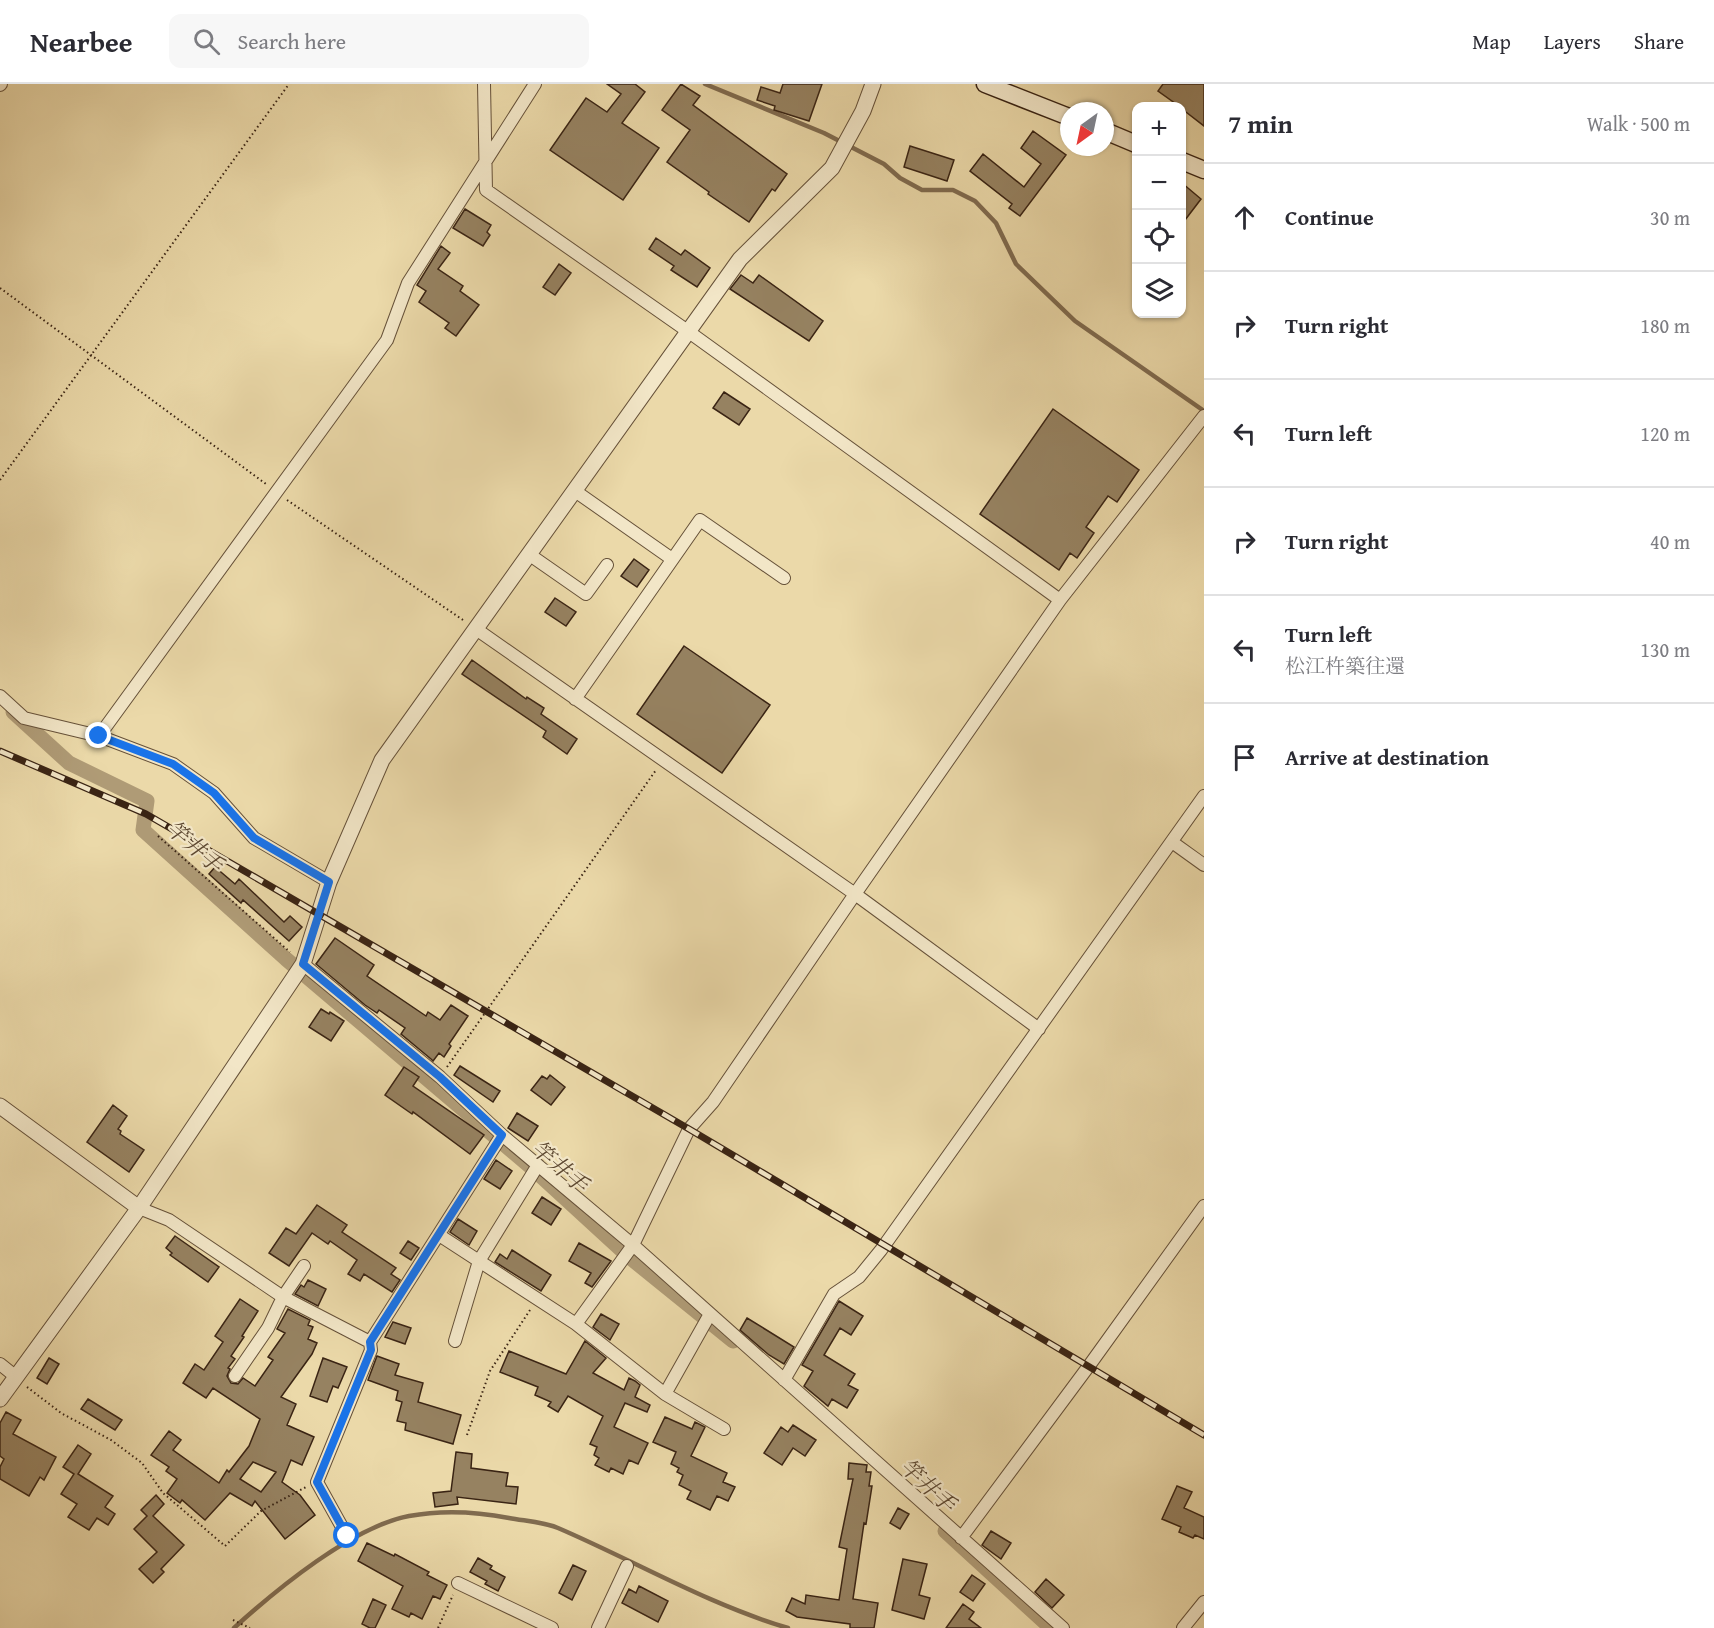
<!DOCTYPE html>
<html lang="en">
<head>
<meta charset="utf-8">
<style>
	:root { --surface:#fff; --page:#f7f7f7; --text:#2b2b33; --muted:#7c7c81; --line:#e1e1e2 }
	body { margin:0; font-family:"Gentium Book Plus","Noto Serif JP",serif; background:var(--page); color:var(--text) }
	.controls { position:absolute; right:18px; top:18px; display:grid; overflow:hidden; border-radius:12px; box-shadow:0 2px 4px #0004 }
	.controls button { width:54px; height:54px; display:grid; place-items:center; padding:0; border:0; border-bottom:2px solid var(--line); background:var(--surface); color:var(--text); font:30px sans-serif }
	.compass { position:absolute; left:1060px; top:18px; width:54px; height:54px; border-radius:50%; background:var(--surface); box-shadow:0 2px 4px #0004; rotate:213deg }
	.stop { position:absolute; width:18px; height:18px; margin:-14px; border:4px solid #1a73e8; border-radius:50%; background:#fff }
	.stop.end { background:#1a73e8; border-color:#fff; box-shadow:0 2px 6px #0008 }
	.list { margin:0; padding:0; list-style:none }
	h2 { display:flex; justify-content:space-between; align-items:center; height:78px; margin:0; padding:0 24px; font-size:26px }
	h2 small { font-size:20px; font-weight:400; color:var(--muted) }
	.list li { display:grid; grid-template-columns:39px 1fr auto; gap:18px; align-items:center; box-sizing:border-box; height:108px; padding:0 24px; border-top:2px solid var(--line) }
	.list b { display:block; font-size:22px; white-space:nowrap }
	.list p { margin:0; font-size:20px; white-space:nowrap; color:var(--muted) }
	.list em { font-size:20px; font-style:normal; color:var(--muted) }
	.icon { flex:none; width:33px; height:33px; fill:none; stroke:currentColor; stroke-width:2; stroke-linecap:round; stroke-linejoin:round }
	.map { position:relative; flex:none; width:1204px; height:1544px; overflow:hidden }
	header { display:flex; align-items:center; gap:36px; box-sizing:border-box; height:84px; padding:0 30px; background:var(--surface); border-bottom:2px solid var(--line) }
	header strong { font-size:28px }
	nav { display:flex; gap:33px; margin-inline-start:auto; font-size:21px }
	.search { width:420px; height:54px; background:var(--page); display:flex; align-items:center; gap:15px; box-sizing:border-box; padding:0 21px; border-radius:12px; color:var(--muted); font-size:22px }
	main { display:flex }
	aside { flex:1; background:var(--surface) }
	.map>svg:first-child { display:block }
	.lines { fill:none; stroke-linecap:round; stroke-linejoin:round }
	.stream { stroke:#806b4f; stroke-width:4.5 }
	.canal { stroke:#af9b76; stroke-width:15 }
	.building { fill:#968261; stroke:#3a2414; stroke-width:1.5; fill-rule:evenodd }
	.minor-casing { stroke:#665139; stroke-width:14 }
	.tertiary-casing { stroke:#665139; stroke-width:17 }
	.secondary-casing { stroke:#3a2414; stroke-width:19 }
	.path { stroke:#3a2414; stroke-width:2; stroke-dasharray:1.5 3; stroke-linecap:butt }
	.minor { stroke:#f2e6c7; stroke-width:12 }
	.tertiary { stroke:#f2e6c7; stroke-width:15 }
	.secondary { stroke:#f2e6c7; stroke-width:16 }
	.rail-casing { stroke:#3a2414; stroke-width:7 }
	.rail { stroke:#f2e6c7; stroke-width:4.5; stroke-dasharray:14; stroke-linecap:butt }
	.route { stroke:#1a73e8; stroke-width:8 }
	.labels { text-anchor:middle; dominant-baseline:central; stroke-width:4.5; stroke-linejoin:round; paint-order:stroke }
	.water-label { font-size:22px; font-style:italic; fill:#5d4831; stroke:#f2e6c7 }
</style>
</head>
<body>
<header>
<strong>Nearbee</strong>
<div class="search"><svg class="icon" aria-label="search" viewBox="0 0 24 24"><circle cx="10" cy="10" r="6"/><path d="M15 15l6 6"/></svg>Search here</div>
<nav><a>Map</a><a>Layers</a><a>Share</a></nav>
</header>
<main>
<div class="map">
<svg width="1204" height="1544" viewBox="0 0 1204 1544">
	<rect width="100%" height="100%" fill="#ebd9a9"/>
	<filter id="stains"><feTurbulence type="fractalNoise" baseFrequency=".00333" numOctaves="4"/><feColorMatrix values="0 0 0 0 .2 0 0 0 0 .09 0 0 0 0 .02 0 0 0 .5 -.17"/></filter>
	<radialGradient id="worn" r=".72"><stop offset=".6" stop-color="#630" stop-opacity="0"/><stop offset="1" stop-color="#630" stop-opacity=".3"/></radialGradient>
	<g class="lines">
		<path class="stream" d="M705,0L824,49L884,80L900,94L922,106H953L975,117L996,139L1016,180L1075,237L1204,327
			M234,1544C277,1505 352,1443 409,1432C441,1426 478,1428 509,1434C525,1437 544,1438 558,1444C635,1477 707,1520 788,1544"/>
		<path class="canal" d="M13,628L69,679L147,717L143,746L286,875L532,1084L628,1172L733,1257
			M945,1447L1051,1544"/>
	</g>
	<path class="building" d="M607,0H635L645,8L622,39L659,64L623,116L550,66L586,14L607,28L621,10Z
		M681,0L700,12L693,21L787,90L775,107L772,105L749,138L708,110L709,108L667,78L690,46L662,26Z
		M783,0H822L809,37L774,26L775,22L757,16L761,3L780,9Z
		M1163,0H1204V42L1182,25V22H1179L1158,7Z
		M1033,47L1066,71L1020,132L1009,124L1012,120L970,87L983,70L1024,103L1041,80L1021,64Z
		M910,62L954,76L947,97L904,83Z
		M1182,99L1201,115L1182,140Z
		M465,125L491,141L487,148L490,151L483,162L453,144Z
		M656,154L681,171L685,166L710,184L697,203L671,186L674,182L649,165Z
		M441,162L450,169L438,185L463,202L460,207L479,221L456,252L445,244L449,239L419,218L426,207L417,201Z
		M559,180L571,189L555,211L543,203Z
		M741,191L753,199L759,191L823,237L809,257L730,205Z
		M724,308L750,325L739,341L713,324Z
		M1053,325L1139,386L1117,418L1108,412L1086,443L1094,449L1077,474L1070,469L1059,486L980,430Z
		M634,475L649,486L637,503L621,492Z
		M555,514L576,528L566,542L545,528Z
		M684,562L770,621L722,689L637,630Z
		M472,576L526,615L527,613L544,624L541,630L577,655L567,670L543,653L546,647L462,590Z
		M215,783L235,800L239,795L284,838L290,832L302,843L289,857L243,816L241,819L209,790Z
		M335,854L374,881L367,892L426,932L428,928L440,936L451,921L468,932L449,960L451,962L444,973L439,969L433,977L431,975L401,950L405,944L379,926L377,929L365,921L316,880Z
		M321,925L329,930L330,928L344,937L331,957L309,943Z
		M460,982L500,1007L493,1018L454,991Z
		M404,983L419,993L413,1002L484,1051L470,1070L413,1028L412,1030L385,1011Z
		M550,991L565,1003L551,1021L531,1006L542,992L547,995Z
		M113,1021L127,1032L118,1045L121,1047L120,1050L144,1066L129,1088L87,1058Z
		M517,1029L538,1042L528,1057L508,1044Z
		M496,1076L512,1087L500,1105L484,1095Z
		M542,1113L561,1125L551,1141L532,1129Z
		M317,1121L347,1141L342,1148L396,1184L391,1190L400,1196L392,1208L364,1190L360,1197L348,1190L357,1176L330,1157L328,1160L312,1149L289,1182L269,1169L286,1144L296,1150Z
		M458,1135L477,1147L469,1161L450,1148Z
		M175,1152L219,1183L208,1198L170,1171L172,1169L166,1164Z
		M408,1157L419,1164L411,1176L400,1169Z
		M579,1159L611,1177L592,1203L585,1199L591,1189L569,1177Z
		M512,1166L551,1191L541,1207L495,1178L500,1170L507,1175Z
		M308,1196L326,1205L318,1222L295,1210L301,1201L304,1203Z
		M240,1215L258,1227L242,1252L244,1253L231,1272L235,1275L228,1284L230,1285L227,1292L231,1299L238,1300L243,1294L255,1302L273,1276L268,1273L285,1249L277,1245L288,1225L310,1236L308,1241L313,1243L308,1255L317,1259L312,1270L281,1313L296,1320L287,1341L314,1353L302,1381L291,1376L282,1398L300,1411L315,1431L285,1455L255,1417L252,1422L230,1409L205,1436L182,1416L180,1419L167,1409L177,1395L166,1387L169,1383L151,1371L169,1347L181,1356L173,1366L219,1399L227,1386L229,1388L249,1362L260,1335L213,1304L206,1314L183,1299L195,1280L204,1286L223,1258L215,1252ZM253,1378L276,1388L261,1408L240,1395Z
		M839,1217L863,1232L851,1251L840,1244L824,1271L855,1290L848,1301L858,1306L847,1324L832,1315L828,1322L804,1302L813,1287L802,1281Z
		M601,1230L619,1240L610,1256L593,1243Z
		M747,1234L794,1263L784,1280L769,1271L740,1246Z
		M393,1238L411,1244L405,1260L385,1253Z
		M585,1257L606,1274L593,1289L624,1306L629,1294L635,1297L640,1301L635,1313L650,1321L647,1328L625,1319L614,1343L648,1359L638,1380L629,1376L623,1390L611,1384L609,1388L595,1381L599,1374L594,1371L597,1363L590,1360L603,1332L568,1312L558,1328L548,1322L551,1318L535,1311L538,1303L500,1288L509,1267L566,1290Z
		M377,1272L399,1280L395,1291L423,1299L418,1318L461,1331L453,1360L405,1346L406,1339L397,1337L402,1318L396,1316L398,1307L368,1296Z
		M49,1274L59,1280L47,1300L37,1294Z
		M323,1274L347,1283L338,1304L333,1302L327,1318L310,1312Z
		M88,1315L122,1336L115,1346L81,1325Z
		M6,1328L21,1336L13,1350L56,1373L44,1396L40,1393L29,1412L0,1395V1383L4,1375L0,1372V1339Z
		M665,1333L692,1345L695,1338L705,1343L691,1372L727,1389L723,1398L735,1403L728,1417L717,1412L710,1426L687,1415L691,1407L679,1401L683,1391L677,1388L679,1384L671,1380L676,1368L653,1358Z
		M793,1341L816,1356L805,1372L793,1364L782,1381L764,1369L781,1343L788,1348Z
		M78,1361L91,1370L78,1390L113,1412L105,1423L115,1430L108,1441L97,1434L89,1446L68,1433L77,1420L61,1410L74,1390L63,1383Z
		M456,1368L472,1370L471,1384L508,1389L506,1402L518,1403L516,1420L457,1413L458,1420L435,1423L433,1409L451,1407Z
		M849,1379L867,1381L866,1388H871L869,1402H872L866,1440L864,1439L853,1515L878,1519L874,1544H850V1540L797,1533L786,1527L792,1514L805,1520L806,1511L839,1516L847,1465L839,1463L853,1395H848Z
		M1177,1402L1192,1408L1184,1424L1204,1433V1455L1195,1451L1193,1454L1179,1448L1181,1443L1162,1435Z
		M156,1411L164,1420L153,1432L184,1461L161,1485L164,1488L153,1499L139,1485L157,1468L134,1445L147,1432L141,1426Z
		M898,1424L909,1430L900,1445L890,1439Z
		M991,1447L1011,1459L1001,1475L982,1461Z
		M367,1459L394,1472L395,1470L429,1488L427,1491L447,1501L440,1515L433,1512L422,1535L411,1529L409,1533L392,1525L403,1502L358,1477Z
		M478,1474L492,1482L490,1485L505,1493L498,1507L485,1500L487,1497L470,1488Z
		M903,1475L927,1480L919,1511L930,1514L924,1535L892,1526Z
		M573,1481L586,1487L572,1516L559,1509Z
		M972,1491L985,1500L973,1517L960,1508Z
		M1046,1495L1064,1511L1052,1524L1035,1508Z
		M639,1502L668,1517L658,1538L622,1519L629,1505L636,1509Z
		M373,1515L386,1521L375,1544H370L362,1540Z
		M963,1520L974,1528L969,1535L981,1544H946Z"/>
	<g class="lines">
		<defs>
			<path id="minor" d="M484,0L486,106L689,248L1060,516
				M0,1L1,0
				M575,407L672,475
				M530,471L586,510L607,481
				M476,545L855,810L1039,945
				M0,612L24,634L99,652L173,680L214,709L254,754L329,798
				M575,615L700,436L784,494
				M99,652L387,256L408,199L535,0
				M1172,758L1204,781
				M303,880L440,993L502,1051L633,1161L1063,1544
				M139,1124L169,1136L283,1213L370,1258L502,1051
				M439,1151L576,1240L665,1310L724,1345
				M576,1240L633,1161L689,1045L713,1018L855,810L1060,516L1204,332
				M455,1257L479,1177L538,1081
				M0,1280L15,1292
				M235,1292L268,1244L283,1213L304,1182
				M784,1296L834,1210L859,1193L881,1166L1204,712
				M665,1310L710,1230
				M347,1452L317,1398L371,1266L370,1258
				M961,1454L1091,1279L1204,1122
				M458,1499L552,1544
				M598,1544L627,1482
				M1183,1544L1204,1518"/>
			<path id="tertiary" d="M0,1022L139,1124
				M0,1315L139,1124L303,880L329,798L382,676L740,175L832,84L863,27L873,0"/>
			<path id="secondary" d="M985,0L1069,33
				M1105,47L1136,60
				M1182,77L1204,86"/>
		</defs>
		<use href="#minor" class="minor-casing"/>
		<use href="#tertiary" class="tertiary-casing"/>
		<use href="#secondary" class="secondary-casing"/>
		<path class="path" d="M0,204L266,400
			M0,396L289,0
			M287,416L463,536
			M158,752L290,868
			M447,983L656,686
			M27,1303L61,1329L111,1356L142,1379L163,1409L225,1462L261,1427L306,1403
			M467,1351L490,1287L530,1226
			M233,1536L250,1544
			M438,1544L453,1511"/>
		<use href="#minor" class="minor"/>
		<use href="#tertiary" class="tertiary"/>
		<use href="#secondary" class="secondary"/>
		<defs>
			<path id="rail" d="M0,667L146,730L689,1045L1204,1351"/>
		</defs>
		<use href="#rail" class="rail-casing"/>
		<use href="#rail" class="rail"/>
	</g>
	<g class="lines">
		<path class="route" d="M99,652L173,680L214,709L254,754L329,798L303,880L440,993L502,1051L370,1258L371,1266L317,1398L347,1452"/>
	</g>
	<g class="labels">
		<g class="water-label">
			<text transform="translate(195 762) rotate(41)">竿井手</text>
			<text transform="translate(560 1082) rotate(41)">竿井手</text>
			<text transform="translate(928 1401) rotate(43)">竿井手</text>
		</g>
	</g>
	<rect width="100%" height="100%" filter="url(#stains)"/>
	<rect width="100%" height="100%" fill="url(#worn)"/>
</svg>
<div class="controls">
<button>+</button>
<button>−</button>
<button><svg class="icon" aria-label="locate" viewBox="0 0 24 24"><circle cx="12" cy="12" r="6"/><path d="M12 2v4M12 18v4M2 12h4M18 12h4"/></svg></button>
<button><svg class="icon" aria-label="layers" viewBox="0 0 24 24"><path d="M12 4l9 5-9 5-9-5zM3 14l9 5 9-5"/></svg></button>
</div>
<svg class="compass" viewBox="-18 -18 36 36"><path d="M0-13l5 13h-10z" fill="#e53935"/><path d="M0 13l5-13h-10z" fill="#7c7c81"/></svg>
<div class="stop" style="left:347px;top:1452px"></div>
<div class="stop end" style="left:99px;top:652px"></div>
</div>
<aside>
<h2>7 min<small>Walk · 500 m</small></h2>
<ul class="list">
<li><svg class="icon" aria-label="ahead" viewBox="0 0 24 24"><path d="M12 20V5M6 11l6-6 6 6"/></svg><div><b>Continue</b></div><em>30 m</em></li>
<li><svg class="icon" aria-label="right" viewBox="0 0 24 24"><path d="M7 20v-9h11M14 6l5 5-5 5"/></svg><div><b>Turn right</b></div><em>180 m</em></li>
<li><svg class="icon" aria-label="left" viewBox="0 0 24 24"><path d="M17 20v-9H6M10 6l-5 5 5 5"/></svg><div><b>Turn left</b></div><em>120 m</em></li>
<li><svg class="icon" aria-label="right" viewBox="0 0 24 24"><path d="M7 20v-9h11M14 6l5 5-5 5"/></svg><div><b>Turn right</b></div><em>40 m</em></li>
<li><svg class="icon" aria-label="left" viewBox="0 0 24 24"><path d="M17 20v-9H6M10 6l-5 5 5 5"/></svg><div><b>Turn left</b><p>松江杵築往還</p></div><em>130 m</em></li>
<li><svg class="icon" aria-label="arrive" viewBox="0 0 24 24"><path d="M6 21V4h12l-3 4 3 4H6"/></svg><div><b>Arrive at destination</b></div></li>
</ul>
</aside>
</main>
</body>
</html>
